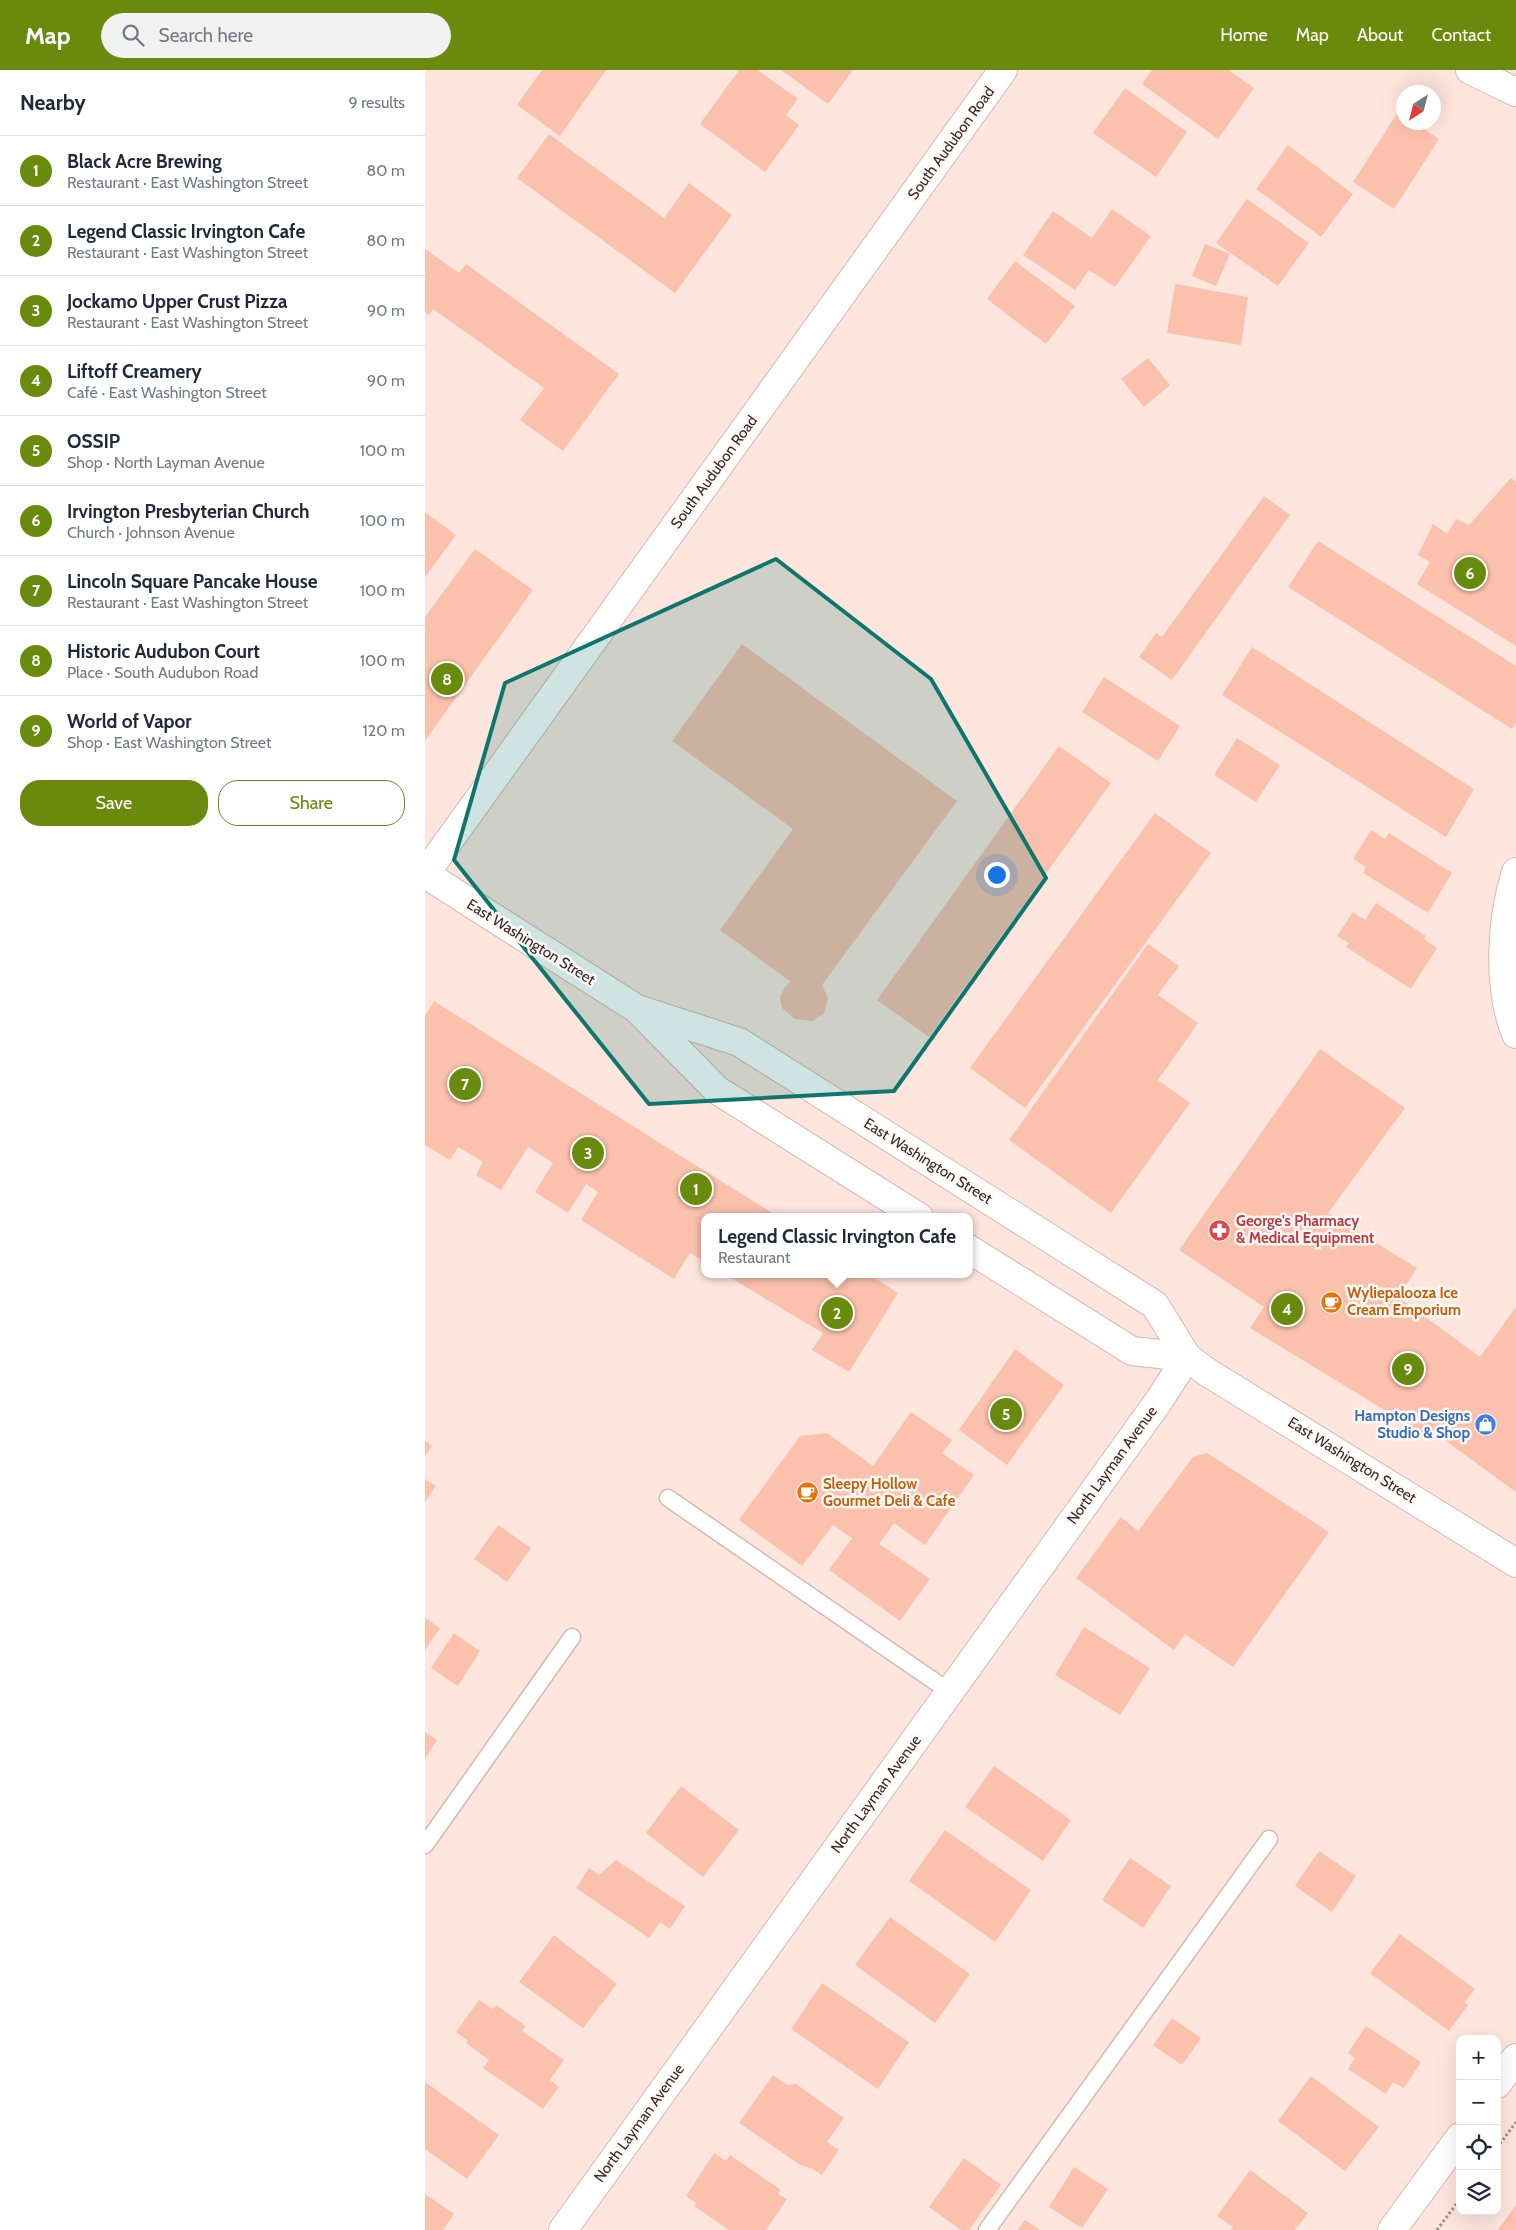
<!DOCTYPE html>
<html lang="en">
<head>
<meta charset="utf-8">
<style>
	:root { --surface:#fff; --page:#f2f2f3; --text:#1f2937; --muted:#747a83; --line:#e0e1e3; --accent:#698a0c }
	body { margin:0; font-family:Cabin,sans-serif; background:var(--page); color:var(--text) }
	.controls { position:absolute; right:15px; bottom:15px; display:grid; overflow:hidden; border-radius:10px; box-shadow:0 5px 20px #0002 }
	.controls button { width:45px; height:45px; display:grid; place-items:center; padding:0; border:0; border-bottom:1px solid var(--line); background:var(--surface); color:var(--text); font:25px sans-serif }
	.compass { position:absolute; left:971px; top:15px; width:45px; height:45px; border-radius:50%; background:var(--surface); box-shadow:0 5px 20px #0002; rotate:216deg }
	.you { position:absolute; left:571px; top:804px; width:18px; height:18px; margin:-12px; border:4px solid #fff; border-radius:50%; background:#1a73e8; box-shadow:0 0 0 8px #1a73e833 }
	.badge { display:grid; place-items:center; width:32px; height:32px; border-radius:50%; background:var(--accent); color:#fff; font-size:16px; font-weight:700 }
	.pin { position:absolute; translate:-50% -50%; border:2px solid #fff; box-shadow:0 1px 5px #0006 }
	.popup { position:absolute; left:276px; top:1143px; width:272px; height:65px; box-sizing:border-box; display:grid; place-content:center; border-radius:10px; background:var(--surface); filter:drop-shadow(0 1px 4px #0005); font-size:16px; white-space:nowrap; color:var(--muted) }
	.popup b { font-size:19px; color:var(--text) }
	.popup::after { content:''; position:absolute; left:50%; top:100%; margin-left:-10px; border:10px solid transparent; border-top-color:var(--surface) }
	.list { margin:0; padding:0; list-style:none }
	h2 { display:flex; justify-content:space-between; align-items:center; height:65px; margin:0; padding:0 20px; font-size:21px }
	h2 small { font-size:16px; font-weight:400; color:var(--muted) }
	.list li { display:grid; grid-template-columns:32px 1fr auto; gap:15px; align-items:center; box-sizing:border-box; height:70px; padding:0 20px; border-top:1px solid var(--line) }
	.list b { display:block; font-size:19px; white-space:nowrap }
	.list p { margin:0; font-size:16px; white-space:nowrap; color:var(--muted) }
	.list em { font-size:16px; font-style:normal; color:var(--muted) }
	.actions { display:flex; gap:10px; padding:15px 20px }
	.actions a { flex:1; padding:11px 0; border:1px solid var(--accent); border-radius:20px; text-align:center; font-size:18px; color:var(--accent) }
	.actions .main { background:var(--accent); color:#fff }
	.icon { flex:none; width:28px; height:28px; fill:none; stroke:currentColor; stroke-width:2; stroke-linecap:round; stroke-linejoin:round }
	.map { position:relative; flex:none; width:1091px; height:2160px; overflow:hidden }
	header { display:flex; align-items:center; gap:30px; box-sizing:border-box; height:70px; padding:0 25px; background:var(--accent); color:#fff }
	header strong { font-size:24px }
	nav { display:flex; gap:28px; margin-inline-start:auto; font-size:18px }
	.search { width:350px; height:45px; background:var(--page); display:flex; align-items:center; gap:12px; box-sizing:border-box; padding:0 18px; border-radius:28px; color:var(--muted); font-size:19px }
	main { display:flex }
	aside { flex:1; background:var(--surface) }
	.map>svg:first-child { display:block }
	.building { fill:#fbc1ad }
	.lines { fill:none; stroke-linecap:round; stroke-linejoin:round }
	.service-casing { stroke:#d4b9af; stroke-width:19 }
	.minor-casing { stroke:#d4b9af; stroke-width:30 }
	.tertiary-casing { stroke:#d4b9af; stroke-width:30 }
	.primary-casing { stroke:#d4b9af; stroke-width:30 }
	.path { stroke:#a2908a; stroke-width:3; stroke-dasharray:2.5 2.5; stroke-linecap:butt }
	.service { stroke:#fff; stroke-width:16 }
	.minor { stroke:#fff; stroke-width:28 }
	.tertiary { stroke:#fff; stroke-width:28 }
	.primary { stroke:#fff; stroke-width:28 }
	.marked { fill:#0f766e; fill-opacity:0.2; stroke:#0f766e; stroke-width:4; stroke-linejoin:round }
	.labels { text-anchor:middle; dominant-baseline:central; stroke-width:5; stroke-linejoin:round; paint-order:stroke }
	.street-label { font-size:15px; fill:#332824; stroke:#fef8f6 }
	.health-label { font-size:15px; font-weight:bold; fill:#be3a42; stroke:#fef8f6; text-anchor:start }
	.food-label { font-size:15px; font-weight:bold; fill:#c56008; stroke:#fef8f6; text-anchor:start }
	.shop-label { font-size:15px; font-weight:bold; fill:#366cbe; stroke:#fef8f6; text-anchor:end }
</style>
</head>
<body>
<header>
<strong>Map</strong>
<div class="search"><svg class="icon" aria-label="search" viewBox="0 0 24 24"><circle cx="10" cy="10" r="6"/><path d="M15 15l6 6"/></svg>Search here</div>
<nav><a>Home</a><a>Map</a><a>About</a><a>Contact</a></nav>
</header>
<main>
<aside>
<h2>Nearby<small>9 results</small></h2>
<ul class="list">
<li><span class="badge">1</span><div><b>Black Acre Brewing</b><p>Restaurant · East Washington Street</p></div><em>80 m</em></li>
<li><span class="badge">2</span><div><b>Legend Classic Irvington Cafe</b><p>Restaurant · East Washington Street</p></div><em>80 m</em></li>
<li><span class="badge">3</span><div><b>Jockamo Upper Crust Pizza</b><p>Restaurant · East Washington Street</p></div><em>90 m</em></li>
<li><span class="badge">4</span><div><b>Liftoff Creamery</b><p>Café · East Washington Street</p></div><em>90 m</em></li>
<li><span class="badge">5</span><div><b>OSSIP</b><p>Shop · North Layman Avenue</p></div><em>100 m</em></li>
<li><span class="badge">6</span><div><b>Irvington Presbyterian Church</b><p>Church · Johnson Avenue</p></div><em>100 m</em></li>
<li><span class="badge">7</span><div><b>Lincoln Square Pancake House</b><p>Restaurant · East Washington Street</p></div><em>100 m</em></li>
<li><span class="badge">8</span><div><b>Historic Audubon Court</b><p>Place · South Audubon Road</p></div><em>100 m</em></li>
<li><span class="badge">9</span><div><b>World of Vapor</b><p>Shop · East Washington Street</p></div><em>120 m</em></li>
</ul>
<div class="actions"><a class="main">Save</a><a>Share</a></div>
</aside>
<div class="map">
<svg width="1091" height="2160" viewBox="0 0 1091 2160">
	<rect width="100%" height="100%" fill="#fee6de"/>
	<path class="building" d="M117,0H181L135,66L92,35Z
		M314,0H333L373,29L361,45L374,55L340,102L275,54Z
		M356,0H428L403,34Z
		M727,0H803L829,18L793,69L717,14Z
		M700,18L762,62L731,107L668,63Z
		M973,42L978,46V52H989L1014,69L969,139L928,112Z
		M124,64L239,148L264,113L307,145L250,223L92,108Z
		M863,75L928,124L896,167L831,119Z
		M822,129L884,173L853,216L791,173Z
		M687,139L726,166L690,217L664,200L650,220L598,185L628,141L667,168Z
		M780,174L805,184L791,216L767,206Z
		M0,179L34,203L41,194L194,304L138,381L95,350L119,318L8,239L4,245L0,242Z
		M590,191L650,236L621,274L562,229Z
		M750,214L823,227L816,275L742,263Z
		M723,288L745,315L719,337L696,309Z
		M1086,408L1091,412V576L992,514L1005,492L993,485L1008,454L1022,464L1031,449L1044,455Z
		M839,426L865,445L747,610L714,587L731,563L737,567Z
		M0,442L31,465L0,507Z
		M893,471L1091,596V653L1087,659L863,517Z
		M50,479L108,520L0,671V547Z
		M317,574L532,731L397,915L403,928L399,943L388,951L370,949L357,938L355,927L360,917L366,912L295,860L368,759L247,671Z
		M827,577L1049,719L1021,767L797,625Z
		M679,607L755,656L733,691L657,642Z
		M812,668L855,695L831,732L789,705Z
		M634,676L686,713L504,967L452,930Z
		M730,743L786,783L600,1038L545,998Z
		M946,760L960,769L964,763L1027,803L1003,843L938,803L941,797L928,789Z
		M951,833L1001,866L999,869L1012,878L986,919L921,877L924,873L912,866L928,842L940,850Z
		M723,874L754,896L733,925L773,953L733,1010L765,1033L686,1143L584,1070Z
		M9,931L254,1085L354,1147H280V1192L265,1183L249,1209L156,1150L173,1122L161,1114L143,1143L110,1122L128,1093L103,1077L76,1120L51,1105L58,1092L33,1077L25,1090L0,1075V946Z
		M895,979L980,1038L903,1143L992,1198L973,1227L1055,1287L1091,1237V1422L1003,1358L999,1364L825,1258L839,1237L754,1180Z
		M299,1204H444L473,1223L424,1302L387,1280L398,1263Z
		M590,1279L639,1315L582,1395L534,1360Z
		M486,1342L527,1370L517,1383L549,1405L500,1475L469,1453L454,1474L505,1509L475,1551L404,1500L427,1468L408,1455L377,1496L314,1450L375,1366L402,1363L448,1396Z
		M0,1371L7,1376L0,1386Z
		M782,1383L904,1462L808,1597L760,1564L749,1580L651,1508L696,1447L713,1461L768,1387Z
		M0,1409L11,1416L0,1432Z
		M73,1455L106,1478L82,1512L49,1489Z
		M0,1548L15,1558L0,1580Z
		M659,1557L725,1598L695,1645L630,1605Z
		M29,1563L55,1581L33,1616L6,1598Z
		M0,1662L12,1670L0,1689Z
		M569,1696L646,1750L618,1791L540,1737Z
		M256,1716L314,1760L278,1807L221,1763Z
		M520,1760L606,1820L570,1872L484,1811Z
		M894,1781L931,1806L907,1842L870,1816Z
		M705,1788L746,1816L718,1858L677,1830Z
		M191,1790L260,1836L245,1859L235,1852L224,1868L151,1818L164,1798L174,1805Z
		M465,1847L545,1904L510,1953L430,1895Z
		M975,1864L1050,1919L1040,1932L1043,1935L1024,1961L945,1903Z
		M129,1865L192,1914L158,1958L94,1912Z
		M397,1913L484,1972L453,2019L366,1959Z
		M54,1930L68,1939L71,1935L101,1956L97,1961L139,1990L125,2010L134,2017L118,2039L58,1998L64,1990L41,1973L43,1971L31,1962Z
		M747,1948L776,1968L757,1995L728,1975Z
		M941,1956L996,1992L979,2018L968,2012L961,2024L923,1999L930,1988L923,1983Z
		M348,2005L362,2015L371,2014L419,2048L402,2072L414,2080L397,2105L386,2098L377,2096L314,2053Z
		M886,2006L954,2057L920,2101L853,2051Z
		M0,2012L74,2065L42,2109L0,2079Z
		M289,2083L301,2091L305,2085L356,2120L353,2124L362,2129L341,2160H304L269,2136L271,2133L261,2126Z
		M539,2088L576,2115L544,2160H536L504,2137Z
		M649,2097L683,2119L657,2158L624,2137Z
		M825,2100L883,2143L870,2160H806L808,2157L792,2146Z
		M0,2124L29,2144L18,2160H0Z
		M1091,2135V2160H1073Z
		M600,2150L615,2160H593Z"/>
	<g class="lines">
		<defs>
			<path id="service" d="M243,1428L525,1622
				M0,1775L147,1567
				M562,2160L844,1769"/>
			<path id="minor" d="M1045,0L1091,22
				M1091,802C1076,850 1072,917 1091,964
				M0,804L578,0
				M138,2160L733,1332L762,1287"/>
			<path id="tertiary" d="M1072,2014L1091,1988
				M967,2160L1035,2067"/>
			<path id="primary" d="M0,804L212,939L292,1020L494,1147
				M212,939L314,972L730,1235L762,1287L782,1302L1091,1493
				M544,1179L707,1281L762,1287"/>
		</defs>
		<use href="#service" class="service-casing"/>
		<use href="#minor" class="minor-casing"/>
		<use href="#tertiary" class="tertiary-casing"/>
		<use href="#primary" class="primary-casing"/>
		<path class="path" d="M1072,2078L1091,2052
			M1012,2160L1035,2129"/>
		<use href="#service" class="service"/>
		<use href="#minor" class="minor"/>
		<use href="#tertiary" class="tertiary"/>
		<use href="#primary" class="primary"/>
	</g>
	<path class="marked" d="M351,489L506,609L621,808L469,1021L224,1034L29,790L80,613Z"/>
	<defs>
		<symbol id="pharmacy-disc" viewBox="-11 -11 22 22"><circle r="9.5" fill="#e0444e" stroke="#fef8f6"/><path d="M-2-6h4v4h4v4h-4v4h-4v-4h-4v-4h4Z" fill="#fff"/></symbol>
		<symbol id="cafe-disc" viewBox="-11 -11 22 22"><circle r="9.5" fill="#e8710a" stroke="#fef8f6"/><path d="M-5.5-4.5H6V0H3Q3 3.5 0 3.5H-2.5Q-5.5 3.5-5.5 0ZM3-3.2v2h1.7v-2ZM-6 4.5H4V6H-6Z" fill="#fff"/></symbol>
		<symbol id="shop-disc" viewBox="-11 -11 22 22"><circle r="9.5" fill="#3f7fe0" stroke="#fef8f6"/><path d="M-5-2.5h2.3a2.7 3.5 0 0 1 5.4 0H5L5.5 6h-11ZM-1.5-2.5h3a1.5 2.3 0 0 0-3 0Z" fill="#fff"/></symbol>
	</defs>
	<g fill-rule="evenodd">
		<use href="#pharmacy-disc" x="782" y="1148" width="25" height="25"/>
		<use href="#cafe-disc" x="894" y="1220" width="25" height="25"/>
		<use href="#shop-disc" x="1048" y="1342" width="25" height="25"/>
		<use href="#cafe-disc" x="370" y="1410" width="25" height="25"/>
	</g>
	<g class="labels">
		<g class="street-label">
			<text transform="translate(526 73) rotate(-54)">South Audubon Road</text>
			<text transform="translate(289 402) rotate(-54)">South Audubon Road</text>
			<text transform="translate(106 872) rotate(32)">East Washington Street</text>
			<text transform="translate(503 1091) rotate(32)">East Washington Street</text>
			<text transform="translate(927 1390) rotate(32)">East Washington Street</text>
			<text transform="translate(687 1395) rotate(-54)">North Layman Avenue</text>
			<text transform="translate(451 1724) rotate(-54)">North Layman Avenue</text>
			<text transform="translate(214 2053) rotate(-54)">North Layman Avenue</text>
		</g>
		<g class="health-label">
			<text x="811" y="1151">George's Pharmacy<tspan x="811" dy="17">&amp; Medical Equipment</tspan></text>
		</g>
		<g class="food-label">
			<text x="922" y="1223">Wyliepalooza Ice<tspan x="922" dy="17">Cream Emporium</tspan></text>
			<text x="398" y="1414">Sleepy Hollow<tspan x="398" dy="17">Gourmet Deli &amp; Cafe</tspan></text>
		</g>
		<g class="shop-label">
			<text x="1045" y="1346">Hampton Designs<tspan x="1045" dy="17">Studio &amp; Shop</tspan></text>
		</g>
	</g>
</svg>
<div class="controls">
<button>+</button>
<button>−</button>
<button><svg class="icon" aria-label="locate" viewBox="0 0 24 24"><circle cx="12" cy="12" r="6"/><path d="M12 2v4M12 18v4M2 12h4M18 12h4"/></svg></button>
<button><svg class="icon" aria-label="layers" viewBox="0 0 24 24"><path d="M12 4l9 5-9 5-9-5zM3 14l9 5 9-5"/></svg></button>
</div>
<svg class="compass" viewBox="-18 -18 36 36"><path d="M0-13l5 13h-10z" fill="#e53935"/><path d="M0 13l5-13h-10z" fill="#747a83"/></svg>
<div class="you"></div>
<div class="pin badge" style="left:271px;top:1119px">1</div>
<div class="pin badge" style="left:412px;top:1243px">2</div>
<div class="popup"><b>Legend Classic Irvington Cafe</b>Restaurant</div>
<div class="pin badge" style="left:163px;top:1083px">3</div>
<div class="pin badge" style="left:862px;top:1239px">4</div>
<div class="pin badge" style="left:581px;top:1344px">5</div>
<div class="pin badge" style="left:1045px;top:503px">6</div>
<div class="pin badge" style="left:40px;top:1014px">7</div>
<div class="pin badge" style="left:22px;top:609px">8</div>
<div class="pin badge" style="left:983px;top:1299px">9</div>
</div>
</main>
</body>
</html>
